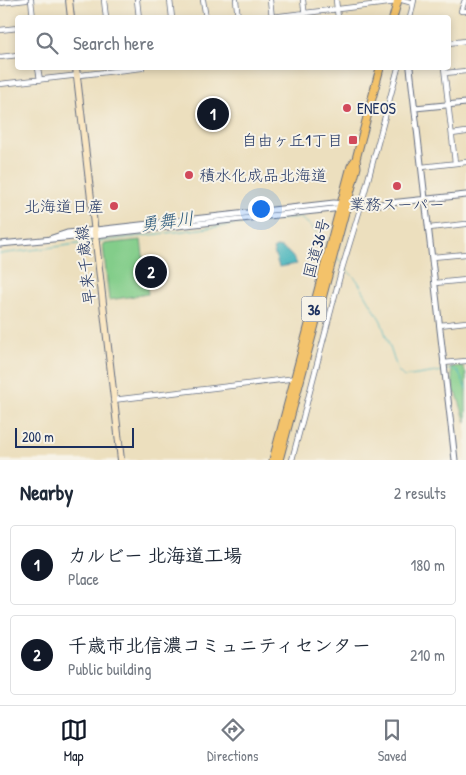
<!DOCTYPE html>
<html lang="en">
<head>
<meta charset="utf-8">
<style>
	:root { --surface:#fff; --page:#f2f2f3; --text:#1f2937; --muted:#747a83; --line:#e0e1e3; --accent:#111827 }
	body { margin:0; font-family:"Patrick Hand","Klee One",sans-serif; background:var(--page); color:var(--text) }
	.scale { position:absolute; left:15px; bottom:12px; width:119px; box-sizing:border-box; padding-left:5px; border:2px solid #1b2f5e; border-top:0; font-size:14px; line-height:18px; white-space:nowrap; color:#1b2f5e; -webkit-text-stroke:4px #f7f3e8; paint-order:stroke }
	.you { position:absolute; left:260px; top:208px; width:18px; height:18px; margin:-12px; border:4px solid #fff; border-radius:50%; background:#1a73e8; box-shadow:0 0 0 8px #1a73e833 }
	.badge { display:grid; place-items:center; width:32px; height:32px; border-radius:50%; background:var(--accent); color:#fff; font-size:16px; font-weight:700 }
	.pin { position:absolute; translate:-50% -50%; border:2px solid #fff; box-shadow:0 1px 5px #0006 }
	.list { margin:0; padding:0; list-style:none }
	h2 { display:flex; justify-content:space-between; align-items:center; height:65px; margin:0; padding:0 20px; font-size:21px }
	h2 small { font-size:16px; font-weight:400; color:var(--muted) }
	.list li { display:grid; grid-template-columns:32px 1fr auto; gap:15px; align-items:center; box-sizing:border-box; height:80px; margin:0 10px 10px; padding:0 10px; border:1px solid var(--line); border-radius:5px }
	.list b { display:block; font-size:19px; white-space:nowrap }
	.list p { margin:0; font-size:16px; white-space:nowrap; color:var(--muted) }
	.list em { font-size:16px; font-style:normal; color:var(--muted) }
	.icon { flex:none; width:28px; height:28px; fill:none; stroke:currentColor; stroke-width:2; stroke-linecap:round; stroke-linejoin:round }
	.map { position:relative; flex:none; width:466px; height:460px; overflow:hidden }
	.search { position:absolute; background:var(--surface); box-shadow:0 2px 8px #0003; left:15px; right:15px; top:15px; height:55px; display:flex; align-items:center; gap:12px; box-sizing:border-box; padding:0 18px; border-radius:5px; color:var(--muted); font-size:19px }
	.sheet { height:245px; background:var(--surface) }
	nav { display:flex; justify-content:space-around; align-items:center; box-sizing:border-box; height:70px; border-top:1px solid var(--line); background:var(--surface); font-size:14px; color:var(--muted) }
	nav a { display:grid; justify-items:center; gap:2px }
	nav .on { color:var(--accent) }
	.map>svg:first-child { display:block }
	.green { fill:#83cd8a; stroke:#4f7e74 }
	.water { fill:#42b2ba; stroke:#2e708c }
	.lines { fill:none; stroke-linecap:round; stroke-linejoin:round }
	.stream { stroke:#42b2ba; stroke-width:1 }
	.minor-casing { stroke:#646d80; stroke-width:6 }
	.tertiary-casing { stroke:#646d80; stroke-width:7 }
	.secondary-casing { stroke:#646d80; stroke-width:8 }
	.trunk-casing { stroke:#646d80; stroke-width:9 }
	.minor { stroke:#fff; stroke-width:4.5 }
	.tertiary { stroke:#fff; stroke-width:5 }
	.secondary { stroke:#fae7c3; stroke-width:6 }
	.trunk { stroke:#f3c26a; stroke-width:7 }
	.poi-dot { fill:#d1495b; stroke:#f7f3e8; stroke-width:2 }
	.labels { text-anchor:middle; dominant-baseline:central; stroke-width:4; stroke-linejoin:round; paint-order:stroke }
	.shield { fill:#f7f3e8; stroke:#5d6a87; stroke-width:1 }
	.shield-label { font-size:15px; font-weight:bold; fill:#1b2f5e }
	.poi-label { font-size:16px; fill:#1b2f5e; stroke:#f7f3e8; text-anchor:start }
	.street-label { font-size:16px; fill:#1b2f5e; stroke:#f7f3e8 }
	.water-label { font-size:18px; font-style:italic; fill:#27567a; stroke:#f7f3e8 }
</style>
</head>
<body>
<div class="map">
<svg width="466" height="460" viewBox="0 0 466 460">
	<rect width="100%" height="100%" fill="#f7f3e8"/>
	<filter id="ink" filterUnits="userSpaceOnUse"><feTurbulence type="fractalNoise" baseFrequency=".02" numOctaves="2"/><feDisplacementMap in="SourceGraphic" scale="10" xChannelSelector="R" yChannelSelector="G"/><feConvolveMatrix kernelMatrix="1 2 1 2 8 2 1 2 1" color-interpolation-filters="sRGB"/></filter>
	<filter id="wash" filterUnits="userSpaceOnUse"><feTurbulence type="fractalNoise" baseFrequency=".0096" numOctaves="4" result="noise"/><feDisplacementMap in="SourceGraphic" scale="20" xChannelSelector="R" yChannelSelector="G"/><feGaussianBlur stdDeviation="1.12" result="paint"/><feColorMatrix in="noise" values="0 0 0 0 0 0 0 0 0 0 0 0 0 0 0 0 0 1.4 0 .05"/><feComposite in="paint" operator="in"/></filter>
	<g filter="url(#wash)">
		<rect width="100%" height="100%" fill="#ecdfbe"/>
		<path class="green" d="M141,240L148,294L109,300L103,244Z
			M463,366L466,374V423L457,394L454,392L451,367Z"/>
		<path class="water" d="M276,247C285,247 293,256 297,264L279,267L273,249Z"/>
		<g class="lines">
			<path class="stream" d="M100,241L299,217L310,225L326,243
				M0,254L93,242
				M337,257L342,264
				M344,267L357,280L381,321L398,371L404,377L443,371
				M447,370L451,369L458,371L466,389"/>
		</g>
	</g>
	<g filter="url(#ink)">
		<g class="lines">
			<defs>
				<path id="minor" d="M31,0L33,18
					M104,0L106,18
					M137,0L139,18
					M170,0L172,18
					M203,0L206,18
					M236,0L238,18
					M270,0L272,18
					M303,0L305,18
					M336,0L338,18
					M402,0L413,3
					M465,0L461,11H466
					M0,3L26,0
					M263,18L397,2
					M410,18L414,0
					M0,30L18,28
					M448,43L466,41
					M0,57L18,55
					M38,68L40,80
					M444,68L455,163
					M445,73L466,71
					M0,84L142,68
					M452,134L466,132
					M422,167L466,162
					M429,228L466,224
					M433,257L466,254
					M435,283L466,280
					M440,325L466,322
					M443,363L466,361
					M113,400L297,378
					M292,460L341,272L361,206L398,68"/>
				<path id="tertiary" d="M410,68L455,460
					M415,108L466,103
					M49,239L67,233L87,231L334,203L361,206L466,195
					M0,244L95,235L342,208"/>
				<path id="secondary" d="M69,0L71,18
					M76,68L121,460"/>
				<path id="trunk" d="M393,18L398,0
					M273,460L351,166L356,159L380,68
					M279,460L357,167L356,159"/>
			</defs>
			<use href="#minor" class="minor-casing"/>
			<use href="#tertiary" class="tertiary-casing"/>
			<use href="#secondary" class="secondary-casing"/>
			<use href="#trunk" class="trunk-casing"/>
			<use href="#minor" class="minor"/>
			<use href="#tertiary" class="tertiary"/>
			<use href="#secondary" class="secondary"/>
			<use href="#trunk" class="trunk"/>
		</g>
	</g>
	<g class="poi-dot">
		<circle cx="347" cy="108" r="5"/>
		<rect x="348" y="135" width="10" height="10" rx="2.5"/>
		<circle cx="189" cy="175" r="5"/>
		<circle cx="397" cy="186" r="5"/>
		<circle cx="114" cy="206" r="5"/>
	</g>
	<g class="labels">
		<rect class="shield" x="301.5" y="296.5" width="25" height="25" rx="4"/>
		<g class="shield-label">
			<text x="314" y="309">36</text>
		</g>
		<g class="poi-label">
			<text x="357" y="108">ENEOS</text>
			<text x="343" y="140" text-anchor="end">自由ヶ丘1丁目</text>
			<text x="199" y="175">積水化成品北海道</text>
			<text x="397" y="204" text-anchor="middle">業務スーパー</text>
			<text x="104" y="206" text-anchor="end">北海道日産</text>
		</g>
		<g class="street-label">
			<text transform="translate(316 248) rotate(-75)">国道36号</text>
			<text transform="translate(85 265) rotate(-96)">早来千歳線</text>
		</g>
		<g class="water-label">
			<text transform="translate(167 221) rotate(-7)">勇舞川</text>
		</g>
	</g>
</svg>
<div class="scale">200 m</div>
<div class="you"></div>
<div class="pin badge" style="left:213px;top:114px">1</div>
<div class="pin badge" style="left:151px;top:272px">2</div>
<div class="search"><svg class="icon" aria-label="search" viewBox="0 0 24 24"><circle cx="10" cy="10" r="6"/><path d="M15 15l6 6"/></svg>Search here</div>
</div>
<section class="sheet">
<h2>Nearby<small>2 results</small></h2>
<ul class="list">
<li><span class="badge">1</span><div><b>カルビー 北海道工場</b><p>Place</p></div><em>180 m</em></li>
<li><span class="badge">2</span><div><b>千歳市北信濃コミュニティセンター</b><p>Public building</p></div><em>210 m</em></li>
</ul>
</section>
<nav>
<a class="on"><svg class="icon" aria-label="map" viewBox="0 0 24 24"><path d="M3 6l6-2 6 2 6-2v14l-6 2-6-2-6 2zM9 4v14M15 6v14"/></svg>Map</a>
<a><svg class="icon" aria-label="directions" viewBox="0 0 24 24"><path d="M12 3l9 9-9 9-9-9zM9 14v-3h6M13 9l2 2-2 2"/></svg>Directions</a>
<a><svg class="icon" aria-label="saved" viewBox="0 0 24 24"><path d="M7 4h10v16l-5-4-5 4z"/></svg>Saved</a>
</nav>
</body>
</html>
